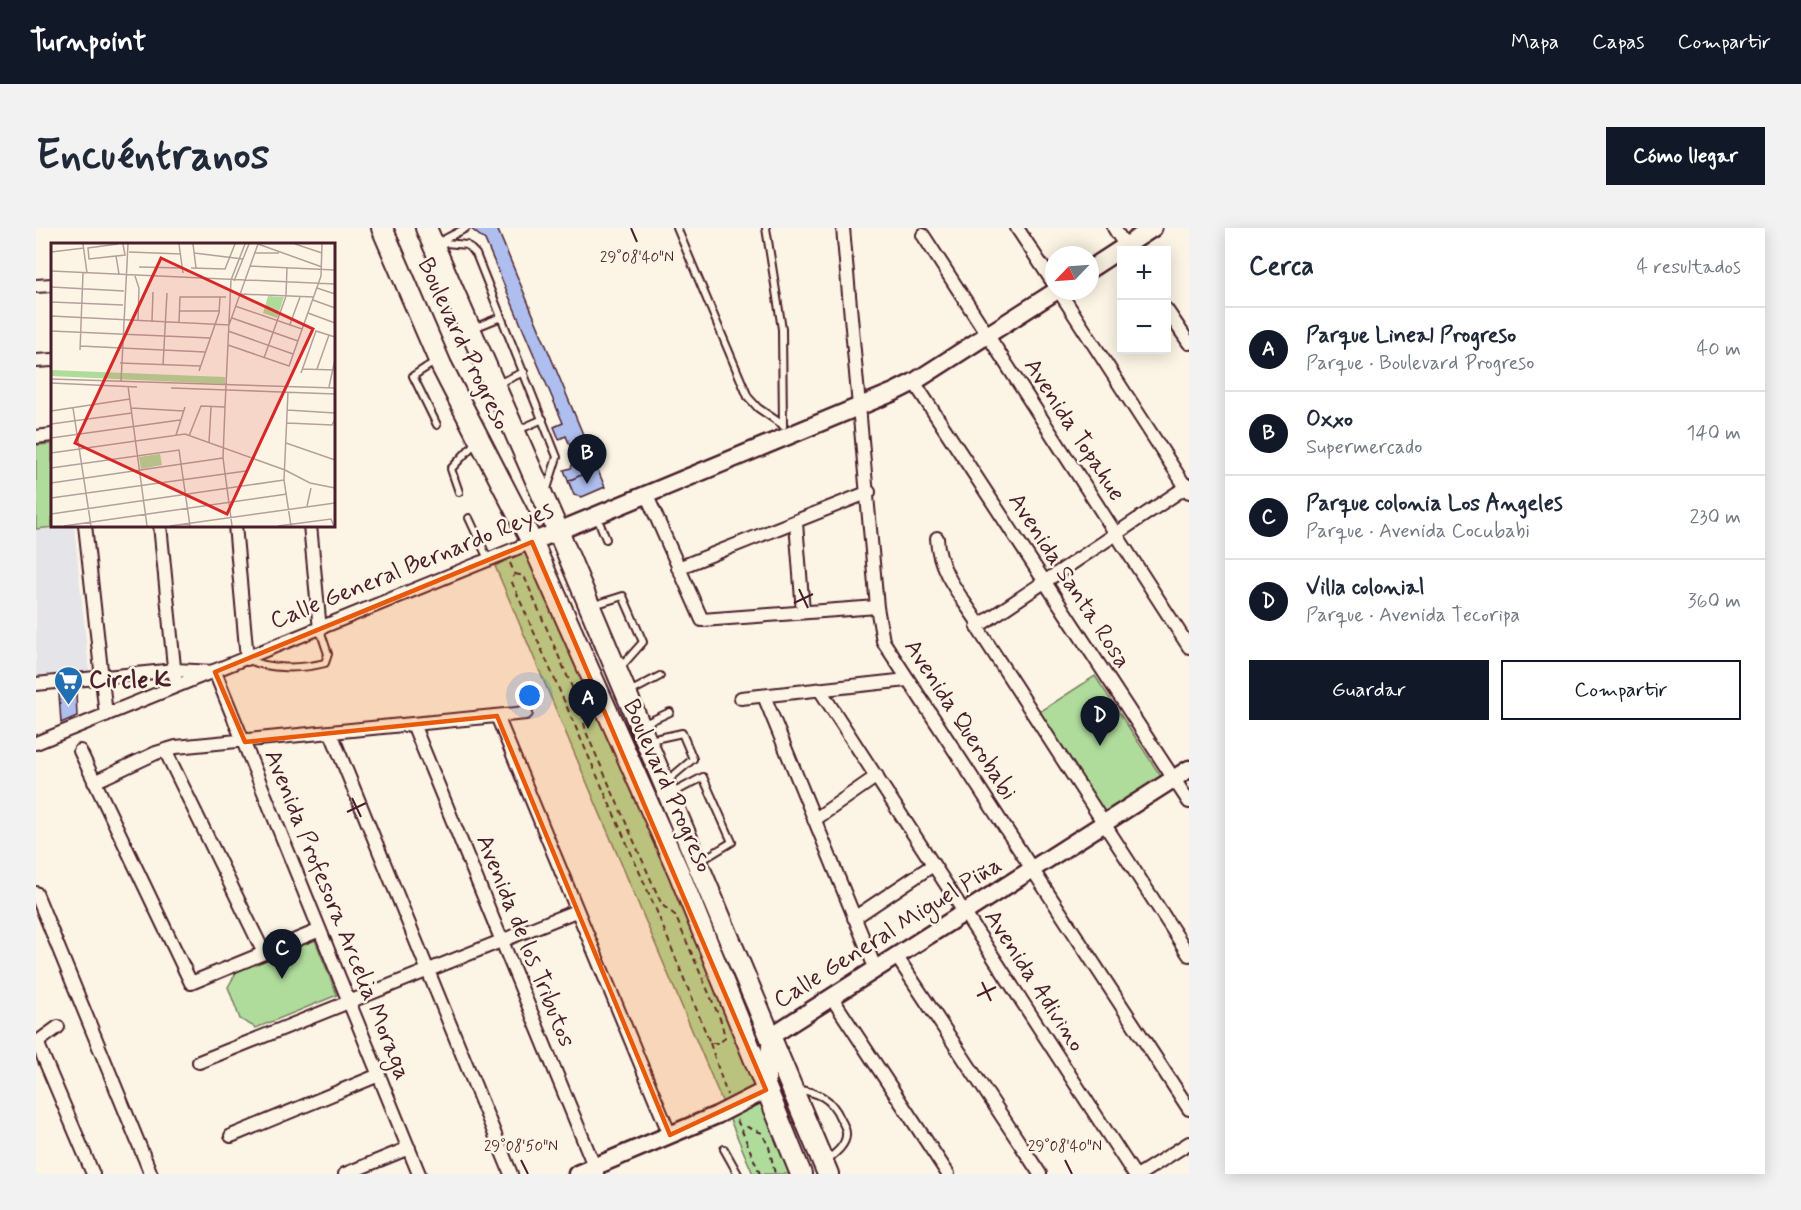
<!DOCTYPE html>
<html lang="es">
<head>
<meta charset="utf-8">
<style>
	:root { --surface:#fff; --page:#f2f2f3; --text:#1f2937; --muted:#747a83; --line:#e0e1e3; --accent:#111827 }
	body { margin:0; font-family:Mynerve,sans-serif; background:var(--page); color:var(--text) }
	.controls { position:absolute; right:18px; top:18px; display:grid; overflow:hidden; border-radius:0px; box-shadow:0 3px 15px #0003 }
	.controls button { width:54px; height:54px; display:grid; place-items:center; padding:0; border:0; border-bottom:2px solid var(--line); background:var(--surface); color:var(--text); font:30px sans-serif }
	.compass { position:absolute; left:1009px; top:18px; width:54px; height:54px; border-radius:50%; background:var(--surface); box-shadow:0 3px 15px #0003; rotate:245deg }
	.you { position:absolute; left:494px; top:468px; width:21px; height:21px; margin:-15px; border:4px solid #fff; border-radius:50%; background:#1a73e8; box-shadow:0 0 0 9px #1a73e833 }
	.badge { display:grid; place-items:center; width:39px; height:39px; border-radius:50%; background:var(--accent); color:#fff; font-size:20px; font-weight:700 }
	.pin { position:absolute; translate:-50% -50px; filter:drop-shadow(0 2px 3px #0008) }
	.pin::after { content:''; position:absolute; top:32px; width:21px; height:18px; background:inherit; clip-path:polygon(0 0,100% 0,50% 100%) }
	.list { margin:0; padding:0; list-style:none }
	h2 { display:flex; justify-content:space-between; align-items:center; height:78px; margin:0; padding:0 24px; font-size:26px }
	h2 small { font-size:20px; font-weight:400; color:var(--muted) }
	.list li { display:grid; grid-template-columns:39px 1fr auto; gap:18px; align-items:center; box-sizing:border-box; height:84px; padding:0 24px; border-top:2px solid var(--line) }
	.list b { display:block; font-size:22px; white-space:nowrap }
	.list p { margin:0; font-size:20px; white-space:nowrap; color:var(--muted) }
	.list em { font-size:20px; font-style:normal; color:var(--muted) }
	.actions { display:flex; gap:12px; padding:18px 24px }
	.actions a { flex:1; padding:14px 0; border:2px solid var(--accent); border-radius:0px; text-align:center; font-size:21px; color:var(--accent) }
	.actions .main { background:var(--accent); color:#fff }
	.map { position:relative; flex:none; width:1153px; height:946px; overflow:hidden; border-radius:0px }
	header { display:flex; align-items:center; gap:36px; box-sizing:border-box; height:84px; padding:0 30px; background:var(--accent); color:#fff }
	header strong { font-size:28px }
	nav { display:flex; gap:33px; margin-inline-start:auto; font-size:21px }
	.intro { display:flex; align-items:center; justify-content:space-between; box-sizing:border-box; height:144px; padding:0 36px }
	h1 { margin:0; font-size:42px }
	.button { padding:15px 27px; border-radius:0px; background:var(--accent); color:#fff; font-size:21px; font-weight:700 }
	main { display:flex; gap:36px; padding:0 36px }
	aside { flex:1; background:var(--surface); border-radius:0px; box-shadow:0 3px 15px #0003 }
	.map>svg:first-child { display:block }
	.built { fill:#e5e4e8 }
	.green { fill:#afdc9b; stroke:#7c7e63; stroke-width:1.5 }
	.building { fill:#aebeee; stroke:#4a1f2b; stroke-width:1.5 }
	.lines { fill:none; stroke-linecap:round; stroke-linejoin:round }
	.lane-casing { stroke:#4a1f2b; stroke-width:10 }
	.street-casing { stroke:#4a1f2b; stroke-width:16 }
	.secondary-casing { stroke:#4a1f2b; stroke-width:21 }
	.primary-casing { stroke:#4a1f2b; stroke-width:24 }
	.path { stroke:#4a1f2b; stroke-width:2; stroke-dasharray:6 4.5; stroke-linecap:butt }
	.lane { stroke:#fcf5e5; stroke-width:6 }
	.street { stroke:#fcf5e5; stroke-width:12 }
	.secondary { stroke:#fcf5e5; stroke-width:16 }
	.primary { stroke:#fcf5e5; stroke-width:20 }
	.marked { fill:#e8590c; fill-opacity:0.2; stroke:#e8590c; stroke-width:4.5; stroke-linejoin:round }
	.ticks { fill:none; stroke:#4a1f2b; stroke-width:2 }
	.labels { text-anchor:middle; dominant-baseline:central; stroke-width:5; stroke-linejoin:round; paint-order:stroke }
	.street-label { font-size:24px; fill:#4a1f2b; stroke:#fcf5e5 }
	.poi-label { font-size:24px; font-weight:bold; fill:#4a1f2b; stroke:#fcf5e5; text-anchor:start }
	.inset-road { fill:none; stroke:#b59f9b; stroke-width:1.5 }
	.view { fill:#d62828; fill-opacity:0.15; stroke:#d62828; stroke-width:3 }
	.inset-edge { fill:none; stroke:#4a1f2b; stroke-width:3 }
	.ticks-label { font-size:15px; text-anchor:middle; fill:#4a1f2b; stroke:#fcf5e5; stroke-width:5; stroke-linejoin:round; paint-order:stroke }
</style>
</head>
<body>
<header>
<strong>Turnpoint</strong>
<nav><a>Mapa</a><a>Capas</a><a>Compartir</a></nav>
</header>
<div class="intro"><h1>Encuéntranos</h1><a class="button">Cómo llegar</a></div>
<main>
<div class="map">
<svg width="1153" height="946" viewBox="0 0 1153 946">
	<rect width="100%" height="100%" fill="#fcf5e5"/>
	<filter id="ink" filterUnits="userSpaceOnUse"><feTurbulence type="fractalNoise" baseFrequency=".0167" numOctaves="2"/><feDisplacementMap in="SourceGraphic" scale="12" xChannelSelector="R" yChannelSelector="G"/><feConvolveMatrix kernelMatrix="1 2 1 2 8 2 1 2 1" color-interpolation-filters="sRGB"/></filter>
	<g filter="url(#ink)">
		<path class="built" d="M38,297L53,443L0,448V301Z"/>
		<path class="green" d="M16,216V297H38L0,301V217Z
			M492,321L650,663L690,787L753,946H717L459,338Z
			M1059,448L1126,550L1069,587L1002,485Z
			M279,712L301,767L220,800L204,791L192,759L201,743Z"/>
		<path class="building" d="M434,0H461L569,259L546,269L538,267L528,242L535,240L539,230L530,208L523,211L518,199L527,195L449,12Z
			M561,240L569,259L546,269L538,267L532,253Z
			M40,464L41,488L25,495L23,466Z"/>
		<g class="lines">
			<defs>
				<path id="lane" d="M641,0L712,169L722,180L747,197
					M730,0L746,101L747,198
					M407,12L430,0
					M399,14L431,17L440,26L521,229L510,264
					M438,100L465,89
					M400,133L377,148L401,197
					M461,156L488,144
					M480,203L507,191
					M423,264L415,241L440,214
					M561,289L570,311
					M433,290L452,331
					M558,377L587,368L607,414L584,440
					M211,431C233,442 265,441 289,435L292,426L284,402
					M594,464L624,448
					M608,496L634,484
					M614,512L646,505L657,531L631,553
					M635,566L667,549L696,614L663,634
					M759,861C781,864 795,869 804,890C807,895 811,902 810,907C810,918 797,927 790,933
					M688,921L702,946"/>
				<path id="street" d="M807,0L841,379L847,413L1153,881
					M981,0L1018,56
					M1078,0L1092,22
					M887,7L1153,419
					M0,58L16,57
					M1023,63L1153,264
					M1130,81L1153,115
					M0,133L16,132
					M878,154L1153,574
					M0,209L16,207
					M1153,257L941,399L1153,727
					M611,268L666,392L841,379
					M760,295L767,384
					M49,297L70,487
					M124,297L139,449
					M199,297L211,431
					M274,297L284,402
					M901,310C902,343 925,368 943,396
					M642,340L833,264
					M0,456L139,442L179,444L383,946
					M784,462L1098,946
					M728,468L840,742
					M705,470L871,452
					M461,488L634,907
					M377,496L561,945
					M295,505L475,946
					M0,515L496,314
					M129,522L228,725
					M44,523L155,755L284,702
					M58,554L120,525L140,519L490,485
					M778,592L841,548
					M0,665L115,946
					M818,690L897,637
					M861,729L1004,946
					M796,770L912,946
					M1,814L57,946
					M0,815L22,799
					M163,834L540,683
					M195,908L343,847
					M309,946L373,920
					M1104,946L1153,915"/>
				<path id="secondary" d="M1054,41L1117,0
					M496,314L858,164L878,154L1020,63
					M541,946L681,887L730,862L735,808L1153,541"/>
				<path id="primary" d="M346,0L405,137L496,314L643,645L765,946
					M390,0L522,303L792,946"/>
			</defs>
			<use href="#lane" class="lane-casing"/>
			<use href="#street" class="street-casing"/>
			<use href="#secondary" class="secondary-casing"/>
			<use href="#primary" class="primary-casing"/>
			<path class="path" d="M474,335L479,346L475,352L621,684L674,815H684L689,809L685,793L639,687L626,677L550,504L545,480L488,348L479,346
				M674,815L691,867
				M701,892L706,903
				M724,946L706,903L711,899L726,905L733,919L739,946"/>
			<use href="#lane" class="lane"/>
			<use href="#street" class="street"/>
			<use href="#secondary" class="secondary"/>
			<use href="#primary" class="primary"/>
		</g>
	</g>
	<path class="marked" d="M496,314L730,862L634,907L461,488L209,514L179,444Z"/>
	<path class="ticks" d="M595,0L601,14M763,361L772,380M758,375L777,366M316,570L325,589M311,584L330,575M946,754L955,773M941,768L960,759M485,932L492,946M1029,932L1036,946"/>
	<defs>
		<symbol id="supermarket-pin" viewBox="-11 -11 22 30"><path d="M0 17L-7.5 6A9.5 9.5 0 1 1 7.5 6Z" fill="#1f6fb2" stroke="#fcf5e5"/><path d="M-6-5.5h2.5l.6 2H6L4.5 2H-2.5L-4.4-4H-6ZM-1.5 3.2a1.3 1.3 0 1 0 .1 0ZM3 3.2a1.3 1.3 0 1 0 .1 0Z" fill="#fff"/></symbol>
	</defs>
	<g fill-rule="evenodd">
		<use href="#supermarket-pin" x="16" y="436" width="33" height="45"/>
	</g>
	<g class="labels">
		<g class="street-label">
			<text transform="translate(427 116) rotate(65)">Boulevard Progreso</text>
			<text transform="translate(1038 202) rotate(57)">Avenida Topahue</text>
			<text transform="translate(376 338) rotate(-22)">Calle General Bernardo Reyes</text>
			<text transform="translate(1033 353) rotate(57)">Avenida Santa Rosa</text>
			<text transform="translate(924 492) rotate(57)">Avenida Querobabi</text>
			<text transform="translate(631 558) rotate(66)">Boulevard Progreso</text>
			<text transform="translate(301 687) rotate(68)">Avenida Profesora Arcelia Moraga</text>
			<text transform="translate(852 705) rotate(-32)">Calle General Miguel Piña</text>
			<text transform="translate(489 713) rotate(68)">Avenida de los Tributos</text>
			<text transform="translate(998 753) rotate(57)">Avenida Adivino</text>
		</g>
		<g class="poi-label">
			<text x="53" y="452">Circle K</text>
		</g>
	</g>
	<g transform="translate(15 15)">
		<rect width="284" height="284" fill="#fcf5e5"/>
		<path d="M217,53L233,54L226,75L212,70ZM0,127L174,134V141L0,133ZM109,211L111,222L90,226L88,214Z" fill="#afdc9b"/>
		<path class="inset-road" d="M32,1L36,30M67,1L37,5L38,16L74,12L72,1M128,1L132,30M142,1L145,25M207,1L271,24M244,1L271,10M0,9L33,5M78,9L130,11M143,10L192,16M204,10H228M65,13L68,31M199,23L284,27M88,24L132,25M140,25L174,26L184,1M0,28L284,41M84,33L88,45L87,77M183,38L198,1M0,44L73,48M266,45L284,51M189,51L263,54M262,57L284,65M0,59L72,62M184,63L251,86M129,68H169M257,70L284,80M0,73L178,82L207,1M181,75L247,98M101,78L102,49M128,79L129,54H175M239,81L249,54M0,88L159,95M177,88L242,111M177,102L238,123L270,33L271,1M29,103L154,109M29,107L32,30M213,115L235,53L236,24M69,120L149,123M112,122L116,50M251,126L284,127M266,126L278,92M148,128L168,70L169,54M250,130L265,88L284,94M0,136L284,145M70,139L77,1M0,140L86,144M77,143L96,283M278,144L284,116M120,145L284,151M237,149L233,237L240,283M22,165L40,283M80,165L133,168M236,167L284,170M0,168L79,156M236,180L281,182L284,176M0,181L81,170M125,192L134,164M138,193L150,163L174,164M0,195L129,177M158,200L160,164M235,200L284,217M0,210L134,191L234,227L259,240L284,245M0,225L128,207L139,283M0,240L172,215M0,255L195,228M256,263L260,245M0,271L233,237M13,283L236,251M119,283L284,260M181,283L172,215L174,164L180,37L194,1M227,283L280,276L283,283"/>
		<path class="view" d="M110,15L262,86L176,271L24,200Z"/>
		<rect width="284" height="284" class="inset-edge"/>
	</g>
	<g class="ticks-label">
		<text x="601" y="34">29°08'40"N</text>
		<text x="485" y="923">29°08'50"N</text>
		<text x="1029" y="923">29°08'40"N</text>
	</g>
</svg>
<div class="controls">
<button>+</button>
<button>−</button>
</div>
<svg class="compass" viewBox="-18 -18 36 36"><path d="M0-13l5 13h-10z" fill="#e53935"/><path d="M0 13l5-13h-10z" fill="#747a83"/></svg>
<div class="you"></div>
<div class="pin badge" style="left:552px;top:501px">A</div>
<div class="pin badge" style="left:551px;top:256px">B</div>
<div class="pin badge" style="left:246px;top:751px">C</div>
<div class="pin badge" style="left:1064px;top:518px">D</div>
</div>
<aside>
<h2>Cerca<small>4 resultados</small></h2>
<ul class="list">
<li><span class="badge">A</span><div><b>Parque Lineal Progreso</b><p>Parque · Boulevard Progreso</p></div><em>40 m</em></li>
<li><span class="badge">B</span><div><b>Oxxo</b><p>Supermercado</p></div><em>140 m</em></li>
<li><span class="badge">C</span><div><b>Parque colonia Los Angeles</b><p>Parque · Avenida Cocubabi</p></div><em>230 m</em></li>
<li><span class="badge">D</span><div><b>Villa colonial</b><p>Parque · Avenida Tecoripa</p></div><em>360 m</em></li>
</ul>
<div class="actions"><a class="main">Guardar</a><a>Compartir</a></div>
</aside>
</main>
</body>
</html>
